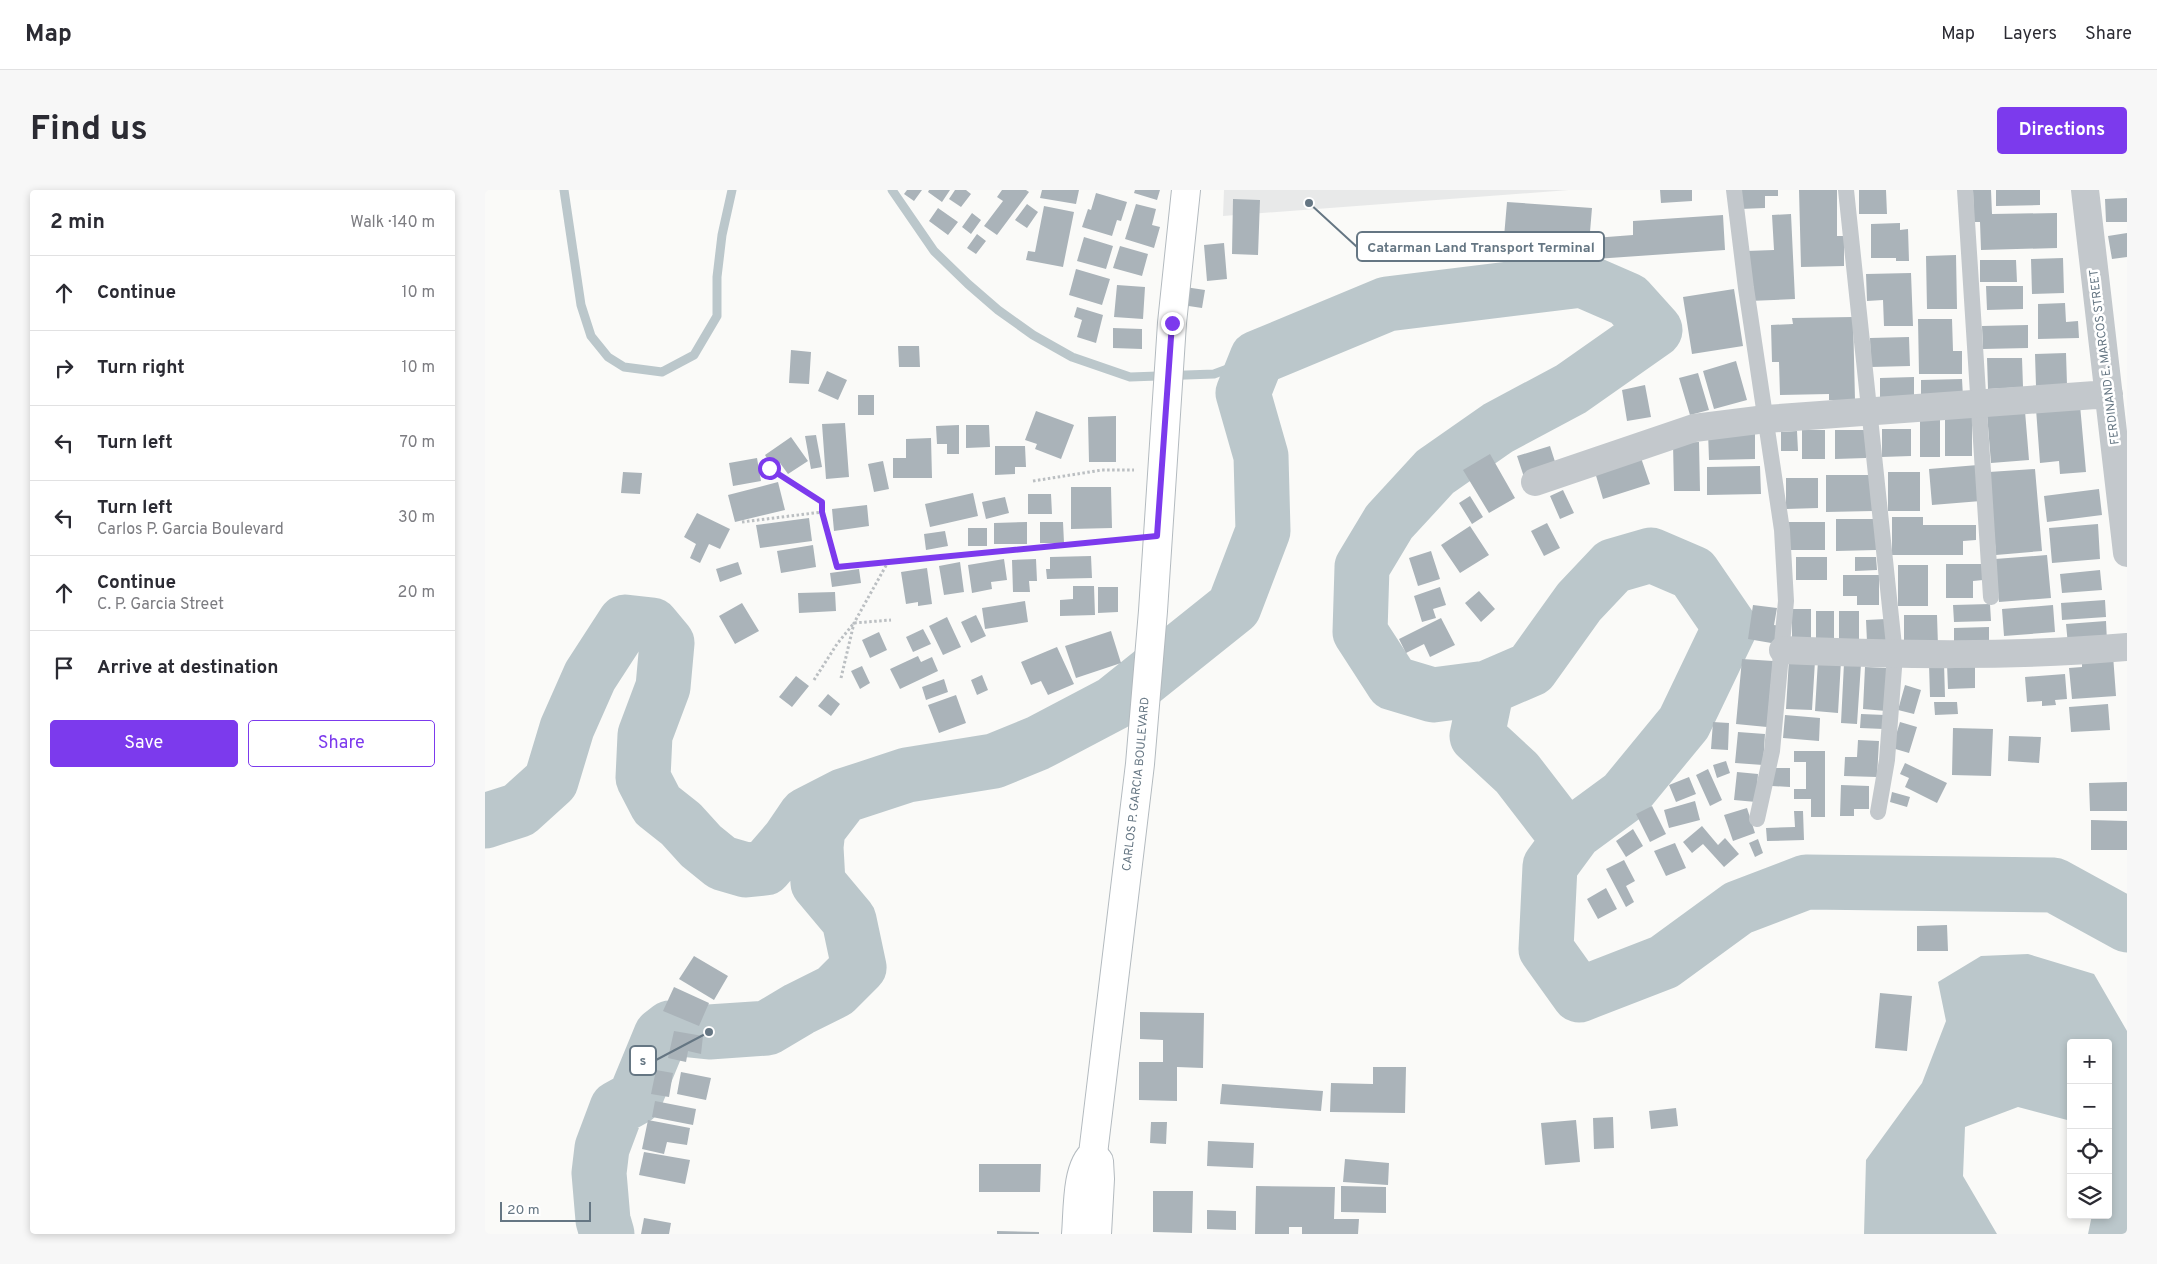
<!DOCTYPE html>
<html lang="en">
<head>
<meta charset="utf-8">
<style>
	:root { --surface:#fff; --page:#f7f7f7; --text:#2b2b33; --muted:#7c7c81; --line:#e1e1e2; --accent:#7c3aed }
	body { margin:0; font-family:Overpass,sans-serif; background:var(--page); color:var(--text) }
	.controls { position:absolute; right:15px; bottom:15px; display:grid; overflow:hidden; border-radius:5px; box-shadow:0 2px 8px #0003 }
	.controls button { width:45px; height:45px; display:grid; place-items:center; padding:0; border:0; border-bottom:1px solid var(--line); background:var(--surface); color:var(--text); font:25px sans-serif }
	.scale { position:absolute; left:15px; bottom:12px; width:91px; box-sizing:border-box; padding-left:5px; border:2px solid #657683; border-top:0; font-size:14px; line-height:18px; white-space:nowrap; color:#657683; -webkit-text-stroke:4px #fff; paint-order:stroke }
	.stop { position:absolute; width:15px; height:15px; margin:-11px; border:4px solid #7c3aed; border-radius:50%; background:#fff }
	.stop.end { background:#7c3aed; border-color:#fff; box-shadow:0 1px 5px #0008 }
	.list { margin:0; padding:0; list-style:none }
	h2 { display:flex; justify-content:space-between; align-items:center; height:65px; margin:0; padding:0 20px; font-size:21px }
	h2 small { font-size:16px; font-weight:400; color:var(--muted) }
	.list li { display:grid; grid-template-columns:32px 1fr auto; gap:15px; align-items:center; box-sizing:border-box; height:75px; padding:0 20px; border-top:1px solid var(--line) }
	.list b { display:block; font-size:19px; white-space:nowrap }
	.list p { margin:0; font-size:16px; white-space:nowrap; color:var(--muted) }
	.list em { font-size:16px; font-style:normal; color:var(--muted) }
	.actions { display:flex; gap:10px; padding:15px 20px }
	.actions a { flex:1; padding:11px 0; border:1px solid var(--accent); border-radius:5px; text-align:center; font-size:18px; color:var(--accent) }
	.actions .main { background:var(--accent); color:#fff }
	.icon { flex:none; width:28px; height:28px; fill:none; stroke:currentColor; stroke-width:2; stroke-linecap:round; stroke-linejoin:round }
	.map { position:relative; flex:none; width:1642px; height:1044px; overflow:hidden; border-radius:5px }
	header { display:flex; align-items:center; gap:30px; box-sizing:border-box; height:70px; padding:0 25px; background:var(--surface); border-bottom:1px solid var(--line) }
	header strong { font-size:24px }
	nav { display:flex; gap:28px; margin-inline-start:auto; font-size:18px }
	.intro { display:flex; align-items:center; justify-content:space-between; box-sizing:border-box; height:120px; padding:0 30px }
	h1 { margin:0; font-size:35px }
	.button { padding:12px 22px; border-radius:5px; background:var(--accent); color:#fff; font-size:18px; font-weight:700 }
	main { display:flex; gap:30px; padding:0 30px }
	aside { flex:1; background:var(--surface); border-radius:5px; box-shadow:0 2px 8px #0003 }
	.map>svg:first-child { display:block }
	.built { fill:#e8e9e9 }
	.water { fill:#bbc7cb }
	.lines { fill:none; stroke-linecap:round; stroke-linejoin:round }
	.stream { stroke:#bbc7cb; stroke-width:9 }
	.river { stroke:#bbc7cb; stroke-width:55 }
	.building { fill:#aab3b9 }
	.secondary-casing { stroke:#b3babf; stroke-width:30 }
	.path { stroke:#bbbfc2; stroke-width:3; stroke-dasharray:2.5 2.5; stroke-linecap:butt }
	.service { stroke:#c3c8cc; stroke-width:16 }
	.minor { stroke:#c3c8cc; stroke-width:28 }
	.secondary { stroke:#fff; stroke-width:28 }
	.route { stroke:#7c3aed; stroke-width:6 }
	.labels { text-anchor:middle; dominant-baseline:central; stroke-width:5; stroke-linejoin:round; paint-order:stroke }
	.street-label { font-size:12px; fill:#657683; stroke:#fff }
	.leader { fill:none; stroke:#657683; stroke-width:2 }
	.callout-dot { fill:#657683; stroke:#fff; stroke-width:2 }
	.callout { fill:#fff; stroke:#657683; stroke-width:2 }
	.callout-label { font-size:14px; text-anchor:middle; font-weight:bold; fill:#657683 }
</style>
</head>
<body>
<header>
<strong>Map</strong>
<nav><a>Map</a><a>Layers</a><a>Share</a></nav>
</header>
<div class="intro"><h1>Find us</h1><a class="button">Directions</a></div>
<main>
<aside>
<h2>2 min<small>Walk · 140 m</small></h2>
<ul class="list">
<li><svg class="icon" aria-label="ahead" viewBox="0 0 24 24"><path d="M12 20V5M6 11l6-6 6 6"/></svg><div><b>Continue</b></div><em>10 m</em></li>
<li><svg class="icon" aria-label="right" viewBox="0 0 24 24"><path d="M7 20v-9h11M14 6l5 5-5 5"/></svg><div><b>Turn right</b></div><em>10 m</em></li>
<li><svg class="icon" aria-label="left" viewBox="0 0 24 24"><path d="M17 20v-9H6M10 6l-5 5 5 5"/></svg><div><b>Turn left</b></div><em>70 m</em></li>
<li><svg class="icon" aria-label="left" viewBox="0 0 24 24"><path d="M17 20v-9H6M10 6l-5 5 5 5"/></svg><div><b>Turn left</b><p>Carlos P. Garcia Boulevard</p></div><em>30 m</em></li>
<li><svg class="icon" aria-label="ahead" viewBox="0 0 24 24"><path d="M12 20V5M6 11l6-6 6 6"/></svg><div><b>Continue</b><p>C. P. Garcia Street</p></div><em>20 m</em></li>
<li><svg class="icon" aria-label="arrive" viewBox="0 0 24 24"><path d="M6 21V4h12l-3 4 3 4H6"/></svg><div><b>Arrive at destination</b></div></li>
</ul>
<div class="actions"><a class="main">Save</a><a>Share</a></div>
</aside>
<div class="map">
<svg width="1642" height="1044" viewBox="0 0 1642 1044">
	<rect width="100%" height="100%" fill="#fafaf8"/>
	<path class="built" d="M739,0H1084L738,26Z"/>
	<path class="water" d="M1543,764L1609,784L1642,841V1044H1603L1607,1025H1623V853H1586V931L1533,917L1480,937L1478,986L1512,1044H1379L1381,970L1437,893L1461,831L1453,792L1496,766Z"/>
	<g class="lines">
		<path class="stream" d="M79,0L96,115L106,146L123,167L139,177L177,182L209,165L232,126V87L237,45L247,0
			M407,0L449,61L483,94L513,120L548,145L587,167L645,187L729,184L772,168"/>
		<path class="river" d="M1002,498L992,546L1032,583L1072,635L1090,642
			M0,631L34,620L66,591L82,538L105,486L140,432L167,435L182,453L178,497L160,545L158,588L172,615L196,634L216,656L237,673L261,680L280,678L304,650L321,625L358,606L422,585L509,571L553,553L629,513L749,417L778,341L776,266L758,203L772,168L902,114L1097,90L1143,110L1170,140L1086,199L1013,238L950,282L904,332L877,377L875,442L908,493L948,505L1002,498L1046,479L1094,412L1128,376L1166,365L1208,383L1245,437L1199,533L1139,606L1090,642L1065,676L1061,759L1094,805L1179,772L1253,718L1321,692L1569,695L1642,735
			M122,1044L118,1030L114,983L117,958L132,918L150,908L176,845L185,838L224,842L282,838L314,819L350,801L374,777L364,730L333,693L331,657L333,639L356,609"/>
	</g>
	<path class="building" d="M422,0H437L429,11L419,4Z
		M444,0H465L457,12L443,2Z
		M470,0H481L486,4L476,17L464,9Z
		M517,0H541L544,2L512,45L499,36L518,11L512,7Z
		M557,0H594L591,14L555,8Z
		M650,0H675L672,10L649,3Z
		M1175,0H1207V11L1176,13Z
		M1255,0H1293V6H1280V18L1255,19Z
		M1314,0H1352V46H1359V76L1316,77Z
		M1374,0H1401L1402,24H1374Z
		M1488,0H1506L1507,24L1572,23V58L1496,60L1495,32H1489Z
		M1511,0H1555V15L1511,16Z
		M611,3L642,12L636,31L632,30L627,46L597,37L603,19L606,20Z
		M1642,8V32H1621L1620,9Z
		M748,9L775,10L773,65L747,64Z
		M1022,12L1107,18L1104,54L1019,47Z
		M542,14L553,22L542,38L530,30Z
		M651,14L671,19L667,35L675,37L669,58L640,49Z
		M559,16L589,22L578,77L541,70L543,61L550,62Z
		M453,18L473,32L463,45L444,31Z
		M487,23L496,30L486,44L477,37Z
		M1306,24L1310,109L1264,111L1261,61L1289,60L1287,25Z
		M1238,25L1240,60L1110,69L1109,48L1148,45V31Z
		M1415,33V40L1423,39L1424,71H1411V68H1386V34Z
		M1642,43V67L1627,69L1623,46Z
		M492,44L501,51L491,64L482,58Z
		M599,47L628,56L621,79L592,71Z
		M739,53L742,89L722,91L719,55Z
		M635,56L663,64L657,86L628,78Z
		M1471,65L1472,119H1442L1441,66Z
		M1578,68L1579,103L1547,104L1546,69Z
		M1495,70H1531L1532,92H1495Z
		M591,79L625,89L617,115L584,105Z
		M1426,83L1428,136H1399L1398,110L1382,111L1381,84Z
		M632,95L660,97L658,129L629,127Z
		M1501,96H1538V119L1502,120Z
		M700,97L720,100L717,118L697,115Z
		M1249,99L1258,156L1207,164L1198,107Z
		M1580,113L1581,132L1593,131L1594,148L1553,149V114Z
		M592,117L618,125L611,153L592,147L597,130L589,127Z
		M1368,127L1370,210H1344V204L1295,205L1294,172H1287L1286,135L1308,134L1307,128Z
		M1433,129H1467L1468,161H1477V184H1434Z
		M1543,135V158L1498,159L1497,136Z
		M628,138L657,139V159L628,158Z
		M1424,147L1425,176L1386,177L1385,148Z
		M413,156H434L435,177H414Z
		M306,160L326,162L324,194L304,193Z
		M1581,163L1582,195L1551,196L1550,164Z
		M1502,168H1537L1538,197L1503,199Z
		M1251,171L1262,210L1229,219L1218,181Z
		M342,181L362,190L353,210L333,201Z
		M1213,183L1224,220L1205,225L1194,188Z
		M1429,187V207L1395,208V188Z
		M1477,189L1478,207L1436,208V190Z
		M1160,195L1166,227L1142,231L1137,200Z
		M373,205H389V225H373Z
		M1595,215L1601,282L1575,284L1574,271L1555,273L1551,219Z
		M551,221L589,235L576,269L550,259L552,254L540,250Z
		M1540,221L1544,270L1506,273L1502,224Z
		M631,226V272H604L603,227Z
		M1460,227H1487V266H1460Z
		M1435,229H1455V267H1435Z
		M360,233L364,287L341,289L337,234Z
		M474,235V264H462V254H452L451,236Z
		M481,235H504L505,257L481,258Z
		M1397,239H1426V266L1397,267Z
		M1317,240H1340V269H1317Z
		M1350,240H1381V268L1350,269Z
		M1270,241V269L1224,270L1223,242Z
		M1312,241L1313,261H1296V242Z
		M331,245L337,277L326,279L320,246Z
		M306,247L323,271L303,284L295,273L288,278L280,265Z
		M446,248L447,288H408V268H421V249Z
		M1214,252L1215,301H1189L1188,253Z
		M510,256H540L541,277H530V284L510,285Z
		M1065,256L1072,278L1039,287L1032,266Z
		M1005,264L1030,308L1004,323L978,280Z
		M1155,265L1165,294L1118,309L1109,279Z
		M272,268L276,291L248,296L244,273Z
		M398,271L404,299L389,302L383,274Z
		M1493,275L1496,311L1447,315L1444,279Z
		M1275,276L1276,304L1222,305V277Z
		M1550,279L1557,361L1511,365L1504,282Z
		M138,282L157,283L155,304L136,303Z
		M1403,282H1435V321H1403Z
		M1341,285H1388V321L1341,322Z
		M1301,288H1333V318L1301,319Z
		M293,292L300,320L250,332L243,305Z
		M586,297H626L627,338L586,339Z
		M1614,299L1617,325L1562,332L1559,306Z
		M1078,300L1089,323L1075,329L1065,306Z
		M488,303L493,326L445,337L440,314Z
		M543,304H566L567,324H543Z
		M985,306L998,327L987,334L974,313Z
		M520,307L524,323L501,329L497,312Z
		M382,315L384,336L349,341L347,319Z
		M212,323L245,339L235,359L224,354L215,373L205,368L211,354L199,347Z
		M1407,327H1438V335H1491V350L1478,351V365H1407Z
		M324,328L327,351L275,358L271,335Z
		M1351,329H1391V360L1351,361Z
		M542,332V354H509V333Z
		M555,332H578L579,353H555Z
		M1303,332H1340V360H1304Z
		M1062,333L1075,358L1059,366L1046,341Z
		M1613,334L1615,369L1567,373L1564,338Z
		M985,336L1004,365L975,383L956,355Z
		M483,338H502V356H483Z
		M460,341L463,356L441,360L439,344Z
		M328,355L331,377L296,383L292,361Z
		M946,361L955,389L933,396L924,368Z
		M1562,365L1566,408L1514,412L1510,369Z
		M606,366L607,388L562,389L561,379H565V367Z
		M1311,367H1342V390H1311Z
		M1370,367H1391L1392,380L1370,381Z
		M519,369L522,390L506,392L507,399L487,403L483,375Z
		M551,369L552,391H544L545,402H528L527,370Z
		M253,372L257,384L235,392L231,379Z
		M475,372L479,402L459,405L454,376Z
		M1461,374H1498V390L1488,391V408H1461Z
		M1413,375H1443V416H1413Z
		M442,378L447,414L433,416V412L421,414L416,382Z
		M374,379L376,393L347,397L345,383Z
		M1615,380L1617,400L1577,403L1575,384Z
		M1358,385H1394V415H1372V406H1358Z
		M588,396H609L610,425L575,426V410L588,409Z
		M613,397H633V422L613,423Z
		M955,397L961,415L948,419L951,428L937,432L929,406Z
		M994,401L1010,419L996,432L980,413Z
		M350,402L351,421L314,423L313,403Z
		M1620,410L1621,427L1577,430L1576,413Z
		M540,411L543,432L500,439L497,418Z
		M257,413L274,441L250,454L234,426Z
		M1505,414L1506,431L1469,432L1468,415Z
		M1268,415L1292,418L1289,435L1295,436L1292,454L1263,449Z
		M1568,415L1570,442L1519,446L1517,419Z
		M1307,419H1326V456H1307Z
		M1331,421H1349V456L1331,457Z
		M1354,421H1374V458H1354Z
		M491,425L501,446L486,453L476,432Z
		M1419,425H1452L1453,456L1419,457Z
		M462,427L476,457L458,465L444,436Z
		M956,428L970,455L945,467L939,454L921,463L914,449Z
		M1401,429V451L1382,452L1381,430Z
		M1621,431L1622,452L1583,455L1581,434Z
		M1504,437V458L1469,459V438Z
		M438,439L446,454L428,462L421,447Z
		M626,441L636,473L591,488L580,456Z
		M394,442L402,460L385,468L377,450Z
		M572,457L589,494L563,505L556,491L546,495L536,472Z
		M1628,465L1631,506L1587,509L1584,478L1597,477V468Z
		M433,466L436,472L447,467L453,481L415,499L405,479Z
		M1257,469L1288,471L1282,537L1251,534Z
		M1304,469L1330,471L1327,520L1301,519Z
		M1333,470L1356,471L1353,523L1330,521Z
		M1359,473L1376,474L1372,534L1356,533Z
		M1459,473L1460,507H1445L1444,474Z
		M1490,473V498L1463,499L1462,474Z
		M377,476L385,493L375,499L366,481Z
		M1380,477L1403,478L1401,521L1378,519Z
		M1580,484L1582,509L1570,510L1571,515L1557,516V511L1542,512L1540,487Z
		M497,485L503,500L492,505L486,490Z
		M311,486L324,496L307,517L294,507Z
		M459,489L463,502L441,510L437,497Z
		M1420,495L1436,500L1429,524L1413,520Z
		M343,504L355,514L346,526L333,516Z
		M471,505L481,533L454,543L443,515Z
		M1449,512H1472L1473,524L1450,525Z
		M1623,514L1625,540L1586,542L1584,517Z
		M1376,524L1400,525L1399,539L1375,538Z
		M1300,525L1335,528L1334,551L1298,548Z
		M1228,532L1244,533L1243,560L1226,559Z
		M1415,532L1432,537L1424,563L1407,558Z
		M1468,538L1508,539L1506,586L1467,585Z
		M1253,542L1280,544L1278,575L1250,573Z
		M1524,546L1556,547L1554,573L1523,571Z
		M1373,550L1394,551L1392,587L1359,586L1360,567H1372Z
		M1309,561H1340V627H1326V609H1309V599H1321V572H1309Z
		M1241,571L1245,583L1232,588L1228,575Z
		M1420,573L1462,593L1452,613L1420,597L1424,588L1415,584Z
		M1287,578H1305V597L1287,596Z
		M1223,579L1237,610L1225,616L1211,585Z
		M1252,582L1273,584L1271,612L1249,610Z
		M1204,587L1211,604L1191,612L1184,595Z
		M1642,592V621H1605L1604,593Z
		M1356,595L1384,596V619H1369V626H1355Z
		M1407,602L1425,607L1422,617L1405,612Z
		M1210,611L1215,630L1184,638L1179,620Z
		M1167,616L1181,644L1165,652L1151,624Z
		M1262,618L1270,643L1248,651L1239,625Z
		M1309,621H1318L1319,650L1282,651L1281,638L1310,637Z
		M1606,630L1642,631V660H1606Z
		M1217,636L1233,655L1240,648L1254,664L1239,677L1218,654L1207,663L1198,652Z
		M1148,639L1158,656L1141,667L1131,651Z
		M1273,649L1278,663L1270,667L1264,653Z
		M1190,653L1201,678L1181,686L1169,661Z
		M1139,670L1150,691L1141,696L1149,712L1141,717L1121,679Z
		M1121,698L1132,719L1113,729L1102,709Z
		M1462,735L1463,761H1432V736Z
		M209,766L243,786L229,810L194,789Z
		M189,797L224,813L214,836L178,821Z
		M1395,803L1427,806L1422,861L1390,858Z
		M655,822L719,823L718,878L692,877V911L654,910V872H678V850L655,849Z
		M189,841L218,846L216,864L203,861L201,872L183,868Z
		M888,877H921L920,923L845,922L846,893L888,894Z
		M171,880L188,883L184,907L166,904Z
		M196,882L226,888L221,910L192,904Z
		M737,894L838,901L836,921L735,914Z
		M170,911L211,919L208,935L167,927Z
		M1191,918L1193,936L1166,939L1164,921Z
		M1128,927L1129,958L1109,959L1108,928Z
		M163,930L205,938L202,955L182,952L179,964L157,959Z
		M1091,930L1095,972L1060,975L1056,933Z
		M666,932H682L681,954L665,953Z
		M723,951L769,953L768,978L722,976Z
		M159,962L205,970L200,994L154,985Z
		M860,969L904,973L903,995L858,992Z
		M494,974H556L555,1002H494Z
		M771,996L850,997L849,1029H874L873,1044H817V1037H804V1044H770Z
		M856,996L901,997V1023L856,1022Z
		M668,1001H708L707,1043L668,1042Z
		M722,1020L751,1021V1040L722,1039Z
		M159,1028L186,1033L184,1044H156Z
		M512,1041L554,1042V1044H512Z"/>
	<g class="lines">
		<defs>
			<g id="secondary">
				<path d="M608,964L614,971L615,989L612,1044"/>
				<path id="s1" d="M591,1044C593,1023 591,977 608,964L655,574L668,421L687,133L701,0"/>
			</g>
		</defs>
		<use href="#secondary" class="secondary-casing"/>
		<path class="path" d="M284,278L337,312V322L351,377L644,348
			M548,291L617,280H649
			M257,332L337,322
			M356,488L369,433L403,372
			M329,490L352,454L369,433L406,430"/>
		<path class="service" d="M1249,0L1261,98L1297,340L1301,411L1287,561L1272,629
			M1361,0L1410,465L1402,570L1393,622
			M1480,0L1506,407"/>
		<path class="minor" d="M1600,0L1642,363
			M1050,292L1209,238L1281,229L1624,204
			M1298,460C1413,465 1527,467 1642,457"/>
		<use href="#secondary" class="secondary"/>
	</g>
	<g class="lines">
		<path class="route" d="M284,278L337,312V322L352,377L672,346L687,133"/>
	</g>
	<g class="labels">
		<g class="street-label">
			<text transform="translate(1620 167) rotate(-97)">FERDINAND E. MARCOS STREET</text>
			<text stroke="none"><textPath href="#s1" startOffset="456">CARLOS P. GARCIA BOULEVARD</textPath></text>
		</g>
	</g>
	<path class="leader" d="M824 13L872 57M224 842L171 870"/>
	<g class="callout-dot">
		<circle cx="824" cy="13" r="5"/>
		<circle cx="224" cy="842" r="5"/>
	</g>
	<g class="callout">
		<rect x="872" y="42" width="247" height="29" rx="5"/>
		<rect x="145" y="856" width="26" height="29" rx="5"/>
	</g>
	<g class="callout-label">
		<text x="996" y="62">Catarman Land Transport Terminal</text>
		<text x="158" y="875">s</text>
	</g>
</svg>
<div class="controls">
<button>+</button>
<button>−</button>
<button><svg class="icon" aria-label="locate" viewBox="0 0 24 24"><circle cx="12" cy="12" r="6"/><path d="M12 2v4M12 18v4M2 12h4M18 12h4"/></svg></button>
<button><svg class="icon" aria-label="layers" viewBox="0 0 24 24"><path d="M12 4l9 5-9 5-9-5zM3 14l9 5 9-5"/></svg></button>
</div>
<div class="scale">20 m</div>
<div class="stop" style="left:284px;top:278px"></div>
<div class="stop end" style="left:687px;top:133px"></div>
</div>
</main>
</body>
</html>
